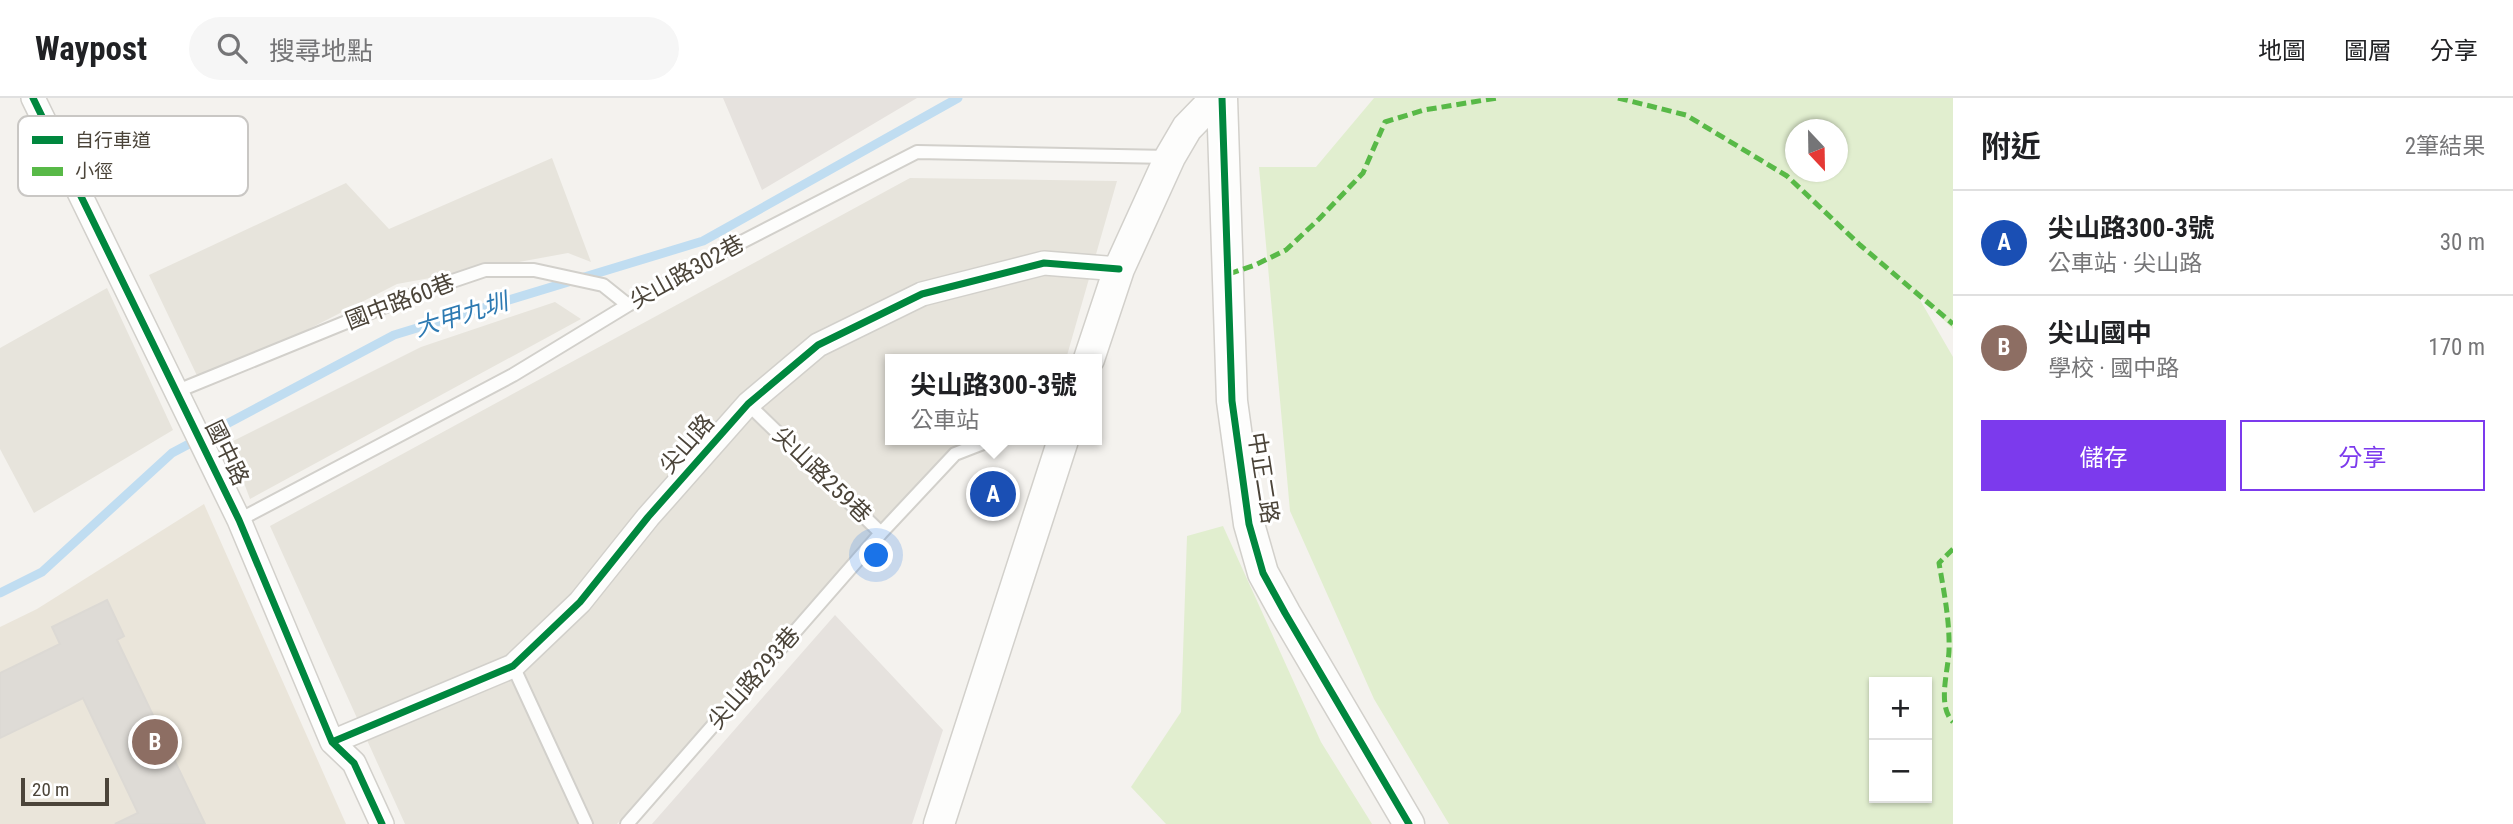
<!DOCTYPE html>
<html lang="zh-TW">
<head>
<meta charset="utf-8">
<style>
	:root { --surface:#fff; --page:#f6f6f6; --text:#202124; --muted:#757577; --line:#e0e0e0; --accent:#7c3aed }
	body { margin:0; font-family:"Roboto Condensed","Noto Sans TC",sans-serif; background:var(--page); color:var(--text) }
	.controls { position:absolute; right:21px; bottom:21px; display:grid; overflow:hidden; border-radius:0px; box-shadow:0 2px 5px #0004 }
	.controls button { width:63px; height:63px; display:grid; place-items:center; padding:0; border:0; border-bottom:2px solid var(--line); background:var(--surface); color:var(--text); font:35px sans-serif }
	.compass { position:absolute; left:1785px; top:21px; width:63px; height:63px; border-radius:50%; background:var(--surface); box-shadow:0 2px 5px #0004; rotate:158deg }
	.scale { position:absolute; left:21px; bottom:18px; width:88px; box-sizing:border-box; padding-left:7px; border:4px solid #4b4439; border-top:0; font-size:19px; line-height:24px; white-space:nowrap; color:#4b4439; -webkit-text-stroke:5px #fff; paint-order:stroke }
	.you { position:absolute; left:877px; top:458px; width:24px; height:24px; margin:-18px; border:5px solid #fff; border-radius:50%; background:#1a73e8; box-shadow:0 0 0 10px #1a73e833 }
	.badge { display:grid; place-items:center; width:46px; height:46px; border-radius:50%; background:var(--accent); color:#fff; font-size:23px; font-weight:700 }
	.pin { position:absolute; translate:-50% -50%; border:4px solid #fff; box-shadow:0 2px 7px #0006 }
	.popup { position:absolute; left:885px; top:256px; width:217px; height:91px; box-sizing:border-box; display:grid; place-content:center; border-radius:0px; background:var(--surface); filter:drop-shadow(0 2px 5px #0005); font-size:23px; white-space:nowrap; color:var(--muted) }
	.popup b { font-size:26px; color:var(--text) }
	.popup::after { content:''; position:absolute; left:50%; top:100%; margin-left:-14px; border:14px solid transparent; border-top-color:var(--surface) }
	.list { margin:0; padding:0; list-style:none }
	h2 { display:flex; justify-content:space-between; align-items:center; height:91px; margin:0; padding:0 28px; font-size:30px }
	h2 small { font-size:23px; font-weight:400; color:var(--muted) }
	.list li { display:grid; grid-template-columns:46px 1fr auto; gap:21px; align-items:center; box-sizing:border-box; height:105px; padding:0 28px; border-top:2px solid var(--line) }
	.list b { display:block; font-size:26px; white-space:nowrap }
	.list p { margin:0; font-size:23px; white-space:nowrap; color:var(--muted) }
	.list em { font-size:23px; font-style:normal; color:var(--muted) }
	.actions { display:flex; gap:14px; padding:21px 28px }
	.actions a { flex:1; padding:16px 0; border:2px solid var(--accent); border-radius:0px; text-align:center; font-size:24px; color:var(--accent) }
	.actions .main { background:var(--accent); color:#fff }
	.icon { flex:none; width:38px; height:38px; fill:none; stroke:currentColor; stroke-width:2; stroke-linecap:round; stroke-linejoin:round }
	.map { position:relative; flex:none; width:1953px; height:726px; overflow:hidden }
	header { display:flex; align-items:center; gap:42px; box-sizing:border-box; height:98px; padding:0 35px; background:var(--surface); border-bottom:2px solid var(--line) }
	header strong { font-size:33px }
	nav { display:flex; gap:38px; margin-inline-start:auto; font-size:24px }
	.search { width:490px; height:63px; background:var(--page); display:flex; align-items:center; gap:18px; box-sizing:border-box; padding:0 24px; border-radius:38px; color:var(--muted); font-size:26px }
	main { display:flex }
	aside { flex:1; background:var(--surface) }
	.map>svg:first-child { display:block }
	.residential { fill:#e7e4dc }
	.industrial { fill:#e6e2de }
	.education { fill:#eae5da }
	.green { fill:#e1eecf; fill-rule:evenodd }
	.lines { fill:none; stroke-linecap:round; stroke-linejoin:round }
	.stream { stroke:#c0ddf1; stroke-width:9 }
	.building { fill:#dedbd6; stroke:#dcd9d4; stroke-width:2 }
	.service-casing { stroke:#d2d0cb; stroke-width:16 }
	.minor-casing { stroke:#d2d0cb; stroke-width:26 }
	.tertiary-casing { stroke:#d2d0cb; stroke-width:33 }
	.service { stroke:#fdfdfc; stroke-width:12 }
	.minor { stroke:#fdfdfc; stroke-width:23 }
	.tertiary { stroke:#fdfdfc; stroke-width:30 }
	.quiet { stroke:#58b947; stroke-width:5; stroke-dasharray:10 5; stroke-linecap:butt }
	.cycleway-casing { stroke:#fff; stroke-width:11 }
	.cycleway { stroke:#00873e; stroke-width:7 }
	.labels { text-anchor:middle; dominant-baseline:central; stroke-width:6; stroke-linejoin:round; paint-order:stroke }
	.street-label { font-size:23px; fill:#4b4439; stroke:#fff }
	.water-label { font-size:24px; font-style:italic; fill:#2e7ab2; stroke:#fff }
	.key { fill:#fff; stroke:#c9c7c4; stroke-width:2 }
	.key-label { font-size:19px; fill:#4b4439 }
</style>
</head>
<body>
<header>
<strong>Waypost</strong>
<div class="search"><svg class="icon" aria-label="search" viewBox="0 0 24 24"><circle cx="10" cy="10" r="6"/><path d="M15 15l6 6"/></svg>搜尋地點</div>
<nav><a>地圖</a><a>圖層</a><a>分享</a></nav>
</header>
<main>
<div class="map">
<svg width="1953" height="726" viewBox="0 0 1953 726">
	<rect width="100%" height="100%" fill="#f4f2ee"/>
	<path class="residential" d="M552,60L591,164L568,155L397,186L201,286L149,177L346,85L389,131Z
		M910,80L1117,83L1066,261H890V342H978L617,726H405L270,428Z
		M107,190L173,332L34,415L0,351V250Z
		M555,204L581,221L250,401L229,345L421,249Z"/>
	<path class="industrial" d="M723,0H917L762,92Z
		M835,517L943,632L912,726H652Z"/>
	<path class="education" d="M204,406L346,726H0V529L37,511Z"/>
	<path class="green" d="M1374,0H1953V231L1916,195L1953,259V726H1449L1374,601L1290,413L1259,69H1316ZM1796,32H1838V74H1796ZM1927,584V700H1874V584Z
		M1223,428L1321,644L1372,726H1166L1131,689L1181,614L1187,438Z"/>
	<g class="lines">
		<path class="stream" d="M0,495L42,474L172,355L394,237L703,143L958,0"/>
	</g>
	<path class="building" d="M107,502L124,538L117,542L205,726H115L138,715L83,600L0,640V575L60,546L52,529Z"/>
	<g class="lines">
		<defs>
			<path id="service" d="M175,294L420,194L485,172H534L603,187L628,207
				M748,306L881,435L955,356L991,342
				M239,422L513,277L628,207L728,151L917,54L1169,59
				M513,568L586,726
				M627,726L881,435"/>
			<path id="minor" d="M33,0L239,422L332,644L354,665L382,726
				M332,644L513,568L580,504L648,419L748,306L818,247L922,196L1044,165L1119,171"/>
			<path id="tertiary" d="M1222,0L1232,303L1249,426L1263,475L1285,515L1409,726
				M1089,261L1119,171L1170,59L1187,30L1216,0
				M939,726L1063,342"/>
		</defs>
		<use href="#service" class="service-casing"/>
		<use href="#minor" class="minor-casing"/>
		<use href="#tertiary" class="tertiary-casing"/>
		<use href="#service" class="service"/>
		<use href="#minor" class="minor"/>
		<use href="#tertiary" class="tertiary"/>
		<path class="quiet" d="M1618,0L1686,17L1787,78L1860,147L1953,226
			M1229,176L1255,167L1286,152L1319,121L1363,75L1385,24L1424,12L1497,0
			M1953,451L1939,465C1944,494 1950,524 1949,553C1948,574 1937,608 1953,624"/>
		<defs>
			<path id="cycleway" d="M33,0L239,422L332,644L354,665L382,726
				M1222,0L1232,303L1249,426L1263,475L1285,515L1409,726
				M332,644L513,568L580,504L648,419L748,306L818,247L922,196L1044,165L1119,171"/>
		</defs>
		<use href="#cycleway" class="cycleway-casing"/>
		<use href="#cycleway" class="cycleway"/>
	</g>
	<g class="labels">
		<g class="street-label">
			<text transform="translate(687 174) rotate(-29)">尖山路302巷</text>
			<text transform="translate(400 204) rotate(-21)">國中路60巷</text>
			<text transform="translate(687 346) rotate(-49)">尖山路</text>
			<text transform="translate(227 355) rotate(64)">國中路</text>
			<text transform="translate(822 377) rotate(44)">尖山路259巷</text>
			<text transform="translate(1263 380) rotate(81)">中正二路</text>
			<text transform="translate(754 580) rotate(-49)">尖山路293巷</text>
		</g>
		<g class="water-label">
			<text transform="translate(461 217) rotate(-17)">大甲九圳</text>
		</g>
	</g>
	<rect x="18" y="18" width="230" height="80" rx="10" class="key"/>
	<rect x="32" y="38" width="31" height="8" fill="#00873e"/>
	<rect x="32" y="69" width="31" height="9" fill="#58b947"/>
	<g class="key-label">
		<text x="75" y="49">自行車道</text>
		<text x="75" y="80">小徑</text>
	</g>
</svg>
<div class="controls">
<button>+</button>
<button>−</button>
</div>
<svg class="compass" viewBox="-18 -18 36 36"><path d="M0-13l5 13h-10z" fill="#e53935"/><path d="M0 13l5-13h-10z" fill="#757577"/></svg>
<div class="scale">20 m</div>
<div class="you"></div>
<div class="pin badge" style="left:993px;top:396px;background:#1a4fb4">A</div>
<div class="popup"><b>尖山路300-3號</b>公車站</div>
<div class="pin badge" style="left:155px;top:644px;background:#8d6e63">B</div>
</div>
<aside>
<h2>附近<small>2筆結果</small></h2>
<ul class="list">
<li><span class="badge" style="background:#1a4fb4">A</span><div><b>尖山路300-3號</b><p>公車站 · 尖山路</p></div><em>30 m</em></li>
<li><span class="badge" style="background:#8d6e63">B</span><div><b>尖山國中</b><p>學校 · 國中路</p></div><em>170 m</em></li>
</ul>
<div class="actions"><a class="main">儲存</a><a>分享</a></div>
</aside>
</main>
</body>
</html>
